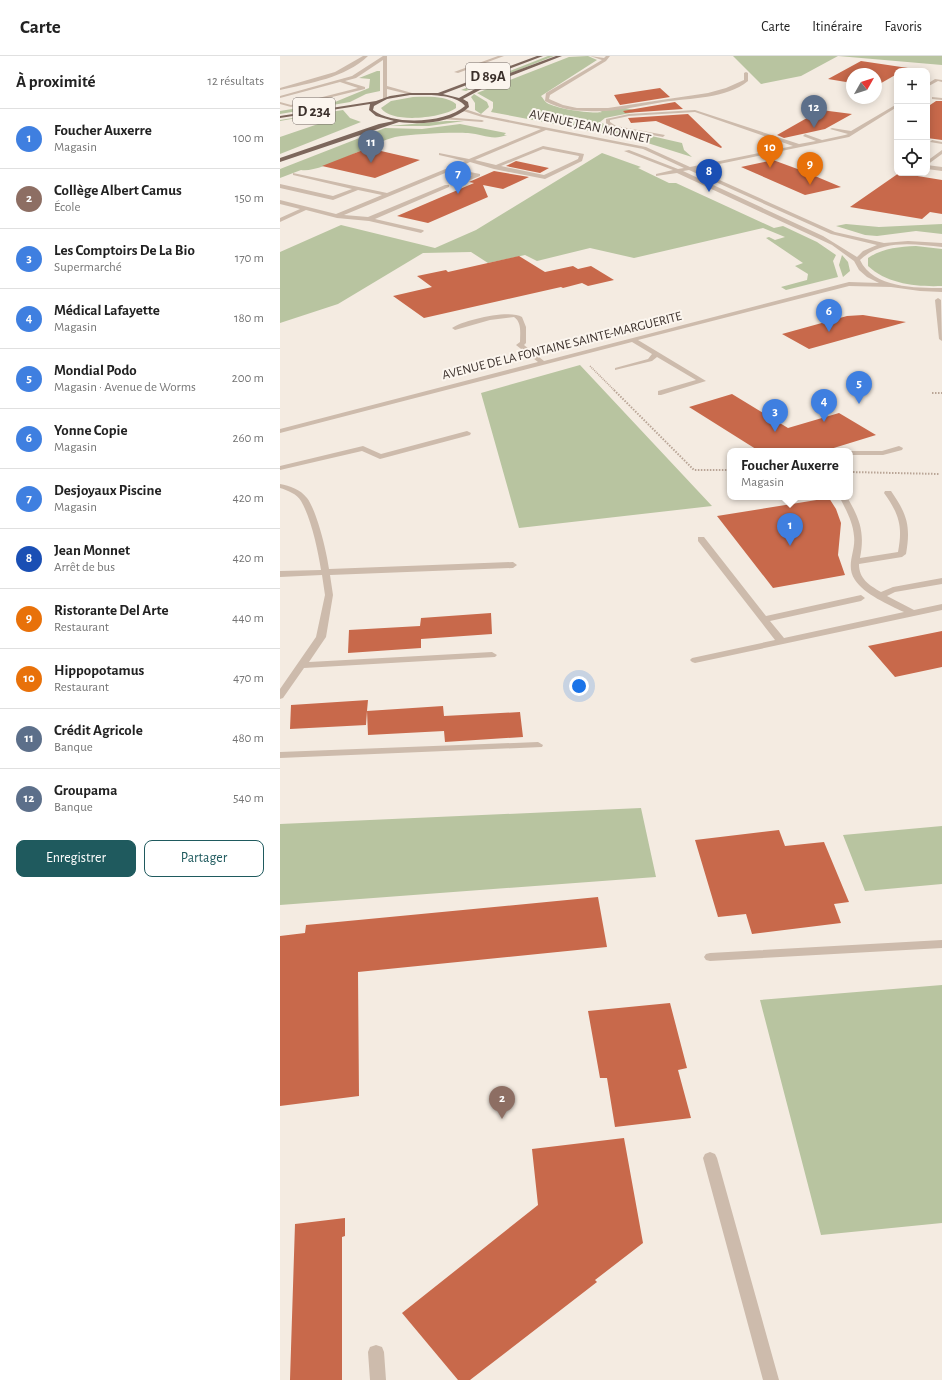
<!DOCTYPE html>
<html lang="fr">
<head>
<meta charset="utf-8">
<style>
	:root { --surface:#fff; --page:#f6f6f6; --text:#222; --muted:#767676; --line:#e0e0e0; --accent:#1f5a5e }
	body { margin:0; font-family:"Alegreya Sans",sans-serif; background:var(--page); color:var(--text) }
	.controls { position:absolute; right:12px; top:12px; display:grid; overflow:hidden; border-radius:8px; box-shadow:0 2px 10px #0003 }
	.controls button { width:36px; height:36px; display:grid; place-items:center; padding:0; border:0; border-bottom:1px solid var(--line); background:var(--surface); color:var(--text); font:20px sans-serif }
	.compass { position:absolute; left:566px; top:12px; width:36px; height:36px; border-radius:50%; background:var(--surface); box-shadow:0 2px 10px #0003; rotate:51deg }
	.you { position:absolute; left:299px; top:630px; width:14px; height:14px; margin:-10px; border:3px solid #fff; border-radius:50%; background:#1a73e8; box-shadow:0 0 0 6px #1a73e833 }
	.badge { display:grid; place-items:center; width:26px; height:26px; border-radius:50%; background:var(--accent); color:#fff; font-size:13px; font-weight:700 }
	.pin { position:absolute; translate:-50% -33px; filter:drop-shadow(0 1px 2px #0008) }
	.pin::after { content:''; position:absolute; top:21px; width:14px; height:12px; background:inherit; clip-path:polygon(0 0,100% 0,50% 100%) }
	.popup { position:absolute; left:447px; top:392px; width:126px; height:52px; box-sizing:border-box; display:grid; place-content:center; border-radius:8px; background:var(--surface); filter:drop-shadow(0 1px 3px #0005); font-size:13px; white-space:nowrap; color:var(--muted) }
	.popup b { font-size:15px; color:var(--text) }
	.popup::after { content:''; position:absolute; left:50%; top:100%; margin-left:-8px; border:8px solid transparent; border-top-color:var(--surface) }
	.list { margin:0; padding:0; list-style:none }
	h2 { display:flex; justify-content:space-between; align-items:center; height:52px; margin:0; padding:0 16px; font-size:17px }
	h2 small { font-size:13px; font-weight:400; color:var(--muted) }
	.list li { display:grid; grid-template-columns:26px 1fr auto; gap:12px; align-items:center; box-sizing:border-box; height:60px; padding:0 16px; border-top:1px solid var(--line) }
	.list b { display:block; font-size:15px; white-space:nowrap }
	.list p { margin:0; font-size:13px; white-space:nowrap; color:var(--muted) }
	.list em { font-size:13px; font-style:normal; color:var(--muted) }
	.actions { display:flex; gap:8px; padding:12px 16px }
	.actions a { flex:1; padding:9px 0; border:1px solid var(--accent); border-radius:8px; text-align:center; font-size:14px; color:var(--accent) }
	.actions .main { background:var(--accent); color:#fff }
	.icon { flex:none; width:22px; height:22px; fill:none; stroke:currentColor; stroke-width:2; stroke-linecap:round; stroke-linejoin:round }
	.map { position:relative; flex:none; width:662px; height:1324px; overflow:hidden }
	header { display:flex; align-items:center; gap:24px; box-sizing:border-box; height:56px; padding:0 20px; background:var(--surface); border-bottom:1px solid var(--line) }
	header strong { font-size:19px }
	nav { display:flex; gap:22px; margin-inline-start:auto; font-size:14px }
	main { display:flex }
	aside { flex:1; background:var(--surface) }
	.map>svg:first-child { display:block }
	.green { fill:#b8c4a0 }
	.building { fill:#c8694b }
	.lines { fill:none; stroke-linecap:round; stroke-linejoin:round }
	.path-far1 { stroke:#b9a596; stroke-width:1.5; stroke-dasharray:1 1; stroke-linecap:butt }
	.path { stroke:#b9a596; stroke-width:2; stroke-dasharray:1.5 1.5; stroke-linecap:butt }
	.minor { fill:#cdbbac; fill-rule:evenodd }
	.major { fill:#7d675c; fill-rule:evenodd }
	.labels { text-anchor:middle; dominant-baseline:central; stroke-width:4; stroke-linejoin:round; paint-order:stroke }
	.far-street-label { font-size:13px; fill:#3b302b; stroke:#fbf5ee }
	.shield { fill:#fbf5ee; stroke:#756b66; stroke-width:1 }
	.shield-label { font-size:15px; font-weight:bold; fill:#3b302b }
</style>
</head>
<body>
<header>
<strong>Carte</strong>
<nav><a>Carte</a><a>Itinéraire</a><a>Favoris</a></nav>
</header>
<main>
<aside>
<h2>À proximité<small>12 résultats</small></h2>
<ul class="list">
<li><span class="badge" style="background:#3f7fe0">1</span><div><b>Foucher Auxerre</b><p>Magasin</p></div><em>100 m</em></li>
<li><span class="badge" style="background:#8d6e63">2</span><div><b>Collège Albert Camus</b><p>École</p></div><em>150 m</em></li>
<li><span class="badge" style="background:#3f7fe0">3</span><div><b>Les Comptoirs De La Bio</b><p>Supermarché</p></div><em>170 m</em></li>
<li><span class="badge" style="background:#3f7fe0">4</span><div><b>Médical Lafayette</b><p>Magasin</p></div><em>180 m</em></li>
<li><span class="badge" style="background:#3f7fe0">5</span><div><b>Mondial Podo</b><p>Magasin · Avenue de Worms</p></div><em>200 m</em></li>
<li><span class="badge" style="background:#3f7fe0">6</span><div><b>Yonne Copie</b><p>Magasin</p></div><em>260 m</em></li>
<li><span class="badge" style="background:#3f7fe0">7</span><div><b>Desjoyaux Piscine</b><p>Magasin</p></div><em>420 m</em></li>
<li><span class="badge" style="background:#1a4fb4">8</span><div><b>Jean Monnet</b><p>Arrêt de bus</p></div><em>420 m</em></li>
<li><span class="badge" style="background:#e8710a">9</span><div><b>Ristorante Del Arte</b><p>Restaurant</p></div><em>440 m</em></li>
<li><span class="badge" style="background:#e8710a">10</span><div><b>Hippopotamus</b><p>Restaurant</p></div><em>470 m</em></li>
<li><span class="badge" style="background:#5c6f8a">11</span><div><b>Crédit Agricole</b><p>Banque</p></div><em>480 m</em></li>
<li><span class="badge" style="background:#5c6f8a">12</span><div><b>Groupama</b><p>Banque</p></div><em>540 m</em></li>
</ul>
<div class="actions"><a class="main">Enregistrer</a><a>Partager</a></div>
</aside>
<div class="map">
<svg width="662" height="1324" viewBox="0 0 662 1324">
	<rect width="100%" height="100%" fill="#f4ebe1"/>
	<path class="green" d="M268,0H274L186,35L181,34Z
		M308,0L317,4L261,40C263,42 265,46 267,47C277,53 312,58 322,56L320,55L345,52L360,55L325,62L320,66L328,70L402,87L404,94L412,101L358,84L211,56L213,52V46L197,37L289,1Z
		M453,0H662V9L558,0L521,20L481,28Z
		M97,15H100V35L86,38L70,46L0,58V55L55,46L89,32L90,23L79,22Z
		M194,38L207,46L209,51L201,58L195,54V47L191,41Z
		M133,41C147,41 165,39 176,48V52C163,62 111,68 101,52L111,45Z
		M63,54L70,62L81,66L0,98V81L41,67L17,62L0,65V64Z
		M166,65H184L149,70H109Z
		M180,68L226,77L224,79H227C212,85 203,78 188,77C170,76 133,78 115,81C94,86 39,118 21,114L0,122V113L105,72L142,73Z
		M322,97L361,111L358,112L389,127H396L494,172L503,170L537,186L556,199L553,205L558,221L506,234L501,231L527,224L528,218L515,210L523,207L486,182L489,181L495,184L505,181L483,172L354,202L310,192L257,205L245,199L208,207L191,196L143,197L58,248L0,267V196L61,169L155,192L196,174Z
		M566,168L599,171L662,168V178L636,175L597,180L585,179L556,170Z
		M636,190L662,193V230C637,231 607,228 588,210V202C603,192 618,191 636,190Z
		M562,199L568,206L570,215L563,221L559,209Z
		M300,309L432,450L239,472L201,337Z
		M361,752L376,821L0,849V768Z
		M662,770V828L585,835L563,779Z
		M662,929V1167L541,1179L480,944Z"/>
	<path class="building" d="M581,5L628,12L623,15H617V18L596,30V18H572V27L548,23Z
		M380,32L390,41L340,49L334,39Z
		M656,45H662V84L647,82V51Z
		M395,46L403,53L345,57L343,55Z
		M541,54L572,58L545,73L504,82L497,79Z
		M408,58L442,91L441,92L376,65L351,67L348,62Z
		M88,92L140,104L95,122L42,110Z
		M493,104L523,115L561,131L525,139L461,111Z
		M236,105L269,112L260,117L226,110Z
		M214,115L249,121L223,133L203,129L208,141L148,167L117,160L194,127L189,126Z
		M619,117L662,124V158L650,156L642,163L570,151Z
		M239,200L265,216L293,210L298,213L311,210L334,224L308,230L302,227L283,232L281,231L144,262L113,240L152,231L137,220L166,214L168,216Z
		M583,259L626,266L529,293L502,278L567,260Z
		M452,338L508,372L559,357L596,379L544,395H479L409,351Z
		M549,442L556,453L561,467L558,499L565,519L493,532L437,460Z
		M211,557L212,578L141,583V592L68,597L69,574L140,570L141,562Z
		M662,575V611L615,621L588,590Z
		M88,644L87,655L163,650L164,660L240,656L243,681L165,686L164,675L88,679L87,655L86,669L10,673L11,649Z
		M499,774L505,790L544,786L569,846L554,848L561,867L472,878L466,858L438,861L415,784Z
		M318,841L327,891L78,916L79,1040L0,1050V880L25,877L26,869Z
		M390,947L407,1012L398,1014L411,1062L335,1071L327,1022H320L308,955Z
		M344,1082L363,1187L315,1224L317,1226L190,1324H178L122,1257L258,1149L252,1093Z
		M65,1162V1180L62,1181V1324H10L15,1168Z"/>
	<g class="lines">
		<path class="path-far1" d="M310,310L335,335"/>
		<path class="path" d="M334,334L414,414H450
			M652,337H662
			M570,416L659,418"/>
		<path class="minor" d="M83,0H88C65,22 30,27 0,34V32L55,16Z
			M103,0H107V30L132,37V39L107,33V43L103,44V4L76,22L65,25L85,31V33L11,51L0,48V46L11,49L78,32L60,26L0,42V40L72,20Z
			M218,0H224L178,17L174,16Z
			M310,0L324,2L326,0H330L326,5L270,39L269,43L283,49L297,52H328L428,37L446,32L464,24V17L466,16L468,17V25C446,43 410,42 383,46C358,50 332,57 307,55C292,55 278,52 265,45L266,37L322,4Z
			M655,23L662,24V26L658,25L647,31V28Z
			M652,41L662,42V44L652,43Z
			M617,48V51L569,81L415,113L555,176L604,187L628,185L662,187V191C634,188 602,183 580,204C593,232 636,232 662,232V236L640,235L611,231L569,230L358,284L426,325L381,339H378V335L416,324L377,301L372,305L335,314V312L368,303L372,298L352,286L0,377V373L258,306L236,289L240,286C240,278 242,266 234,261L210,264L175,274L172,272C183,264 230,253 242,261L246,271V287L244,289L264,305L569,226L599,227L587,221L579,214L574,205L552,189L397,117L376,120V118L393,114L344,95L349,94L398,113L404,112L363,93L266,74L195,104L216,109L263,90L304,98L302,105L265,123L214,113L190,106L175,113L200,118V120L180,128L177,126L178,125L192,119L170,115L64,159L88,161L165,129H169V131L95,163L143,174L144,175L141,177L89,165L57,162L26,154L0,166V162L20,153L0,148V144L56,158L102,139L78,134L53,144L0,132V128L53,140L72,133L13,119V117L107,137L185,105L159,99V97L189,103L261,73L202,61L183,55L185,53L203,59L366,91L410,111L513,90L415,56L349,60L330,64V66L336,70L385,79L383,81L333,72L326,68V63L349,58L415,54L519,88L536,85L523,80L525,78L542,84L565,79L568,78L550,73L552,72L571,75ZM263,93L299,100L298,103L264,119L221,110ZM409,114L551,178L597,189L583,195L577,201L543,180L403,115Z
			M164,61L202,64L204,65L202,66L162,63Z
			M652,84L662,86V88L650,86Z
			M662,94V98L647,109V105Z
			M647,109L662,111V115L647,113Z
			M658,242L661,244L662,285L659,283L655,244Z
			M187,375L191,377L190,379L100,403L82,395L0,414V410L83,390L101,398Z
			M619,390L623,392L622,394L603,399H570L569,395H602Z
			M0,428C10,430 20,433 27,442C37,455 47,497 49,513L233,506L237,509L233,512L50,519L53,539L46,581L29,606L212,596L217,599L215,601L24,612L3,642L0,643V633L36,581L45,539L42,519L0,521V515L41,514C38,494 31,462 21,445C17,438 7,434 0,432Z
			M605,435H611C627,458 631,470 626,498L622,501L579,508C579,523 589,529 601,536L613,531L662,522V528L615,536L607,540L634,554L662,548V554L415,607L412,606L410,604L412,602L495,584L418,485V481H424L486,560L581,539L585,542L581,545L490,565L504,582L624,556C609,549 584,538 575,524C565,509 576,496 574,480C573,466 566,454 560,442L567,441C580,463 585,477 580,502L618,496C623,470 619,458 604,437Z
			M258,686L263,689L262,691L0,702V696Z
			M662,884V892L430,905L426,904L424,901L426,898L430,897Z
			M430,1096L435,1098L437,1102L499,1324H483L423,1102L425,1098Z
			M96,1289L102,1291L104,1296L106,1324H90L88,1296L90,1291Z"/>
		<path class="major" d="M257,0H263L163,38L179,42L211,24L276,0H282L215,26L183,43L188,46L189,51C172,67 142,69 119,66L0,106V102L99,68L114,65L96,60L89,54L90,48L0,62V60L96,45L110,40L130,37H158ZM130,39C144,39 176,37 185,50C166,67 114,70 93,54L94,50L107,43Z"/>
	</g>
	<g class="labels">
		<g class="far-street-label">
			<text transform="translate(310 71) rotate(12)">AVENUE JEAN MONNET</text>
			<text transform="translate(282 290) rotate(-14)">AVENUE DE LA FONTAINE SAINTE-MARGUERITE</text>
		</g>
		<g class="shield">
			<rect x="186" y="7" width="44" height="26" rx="3"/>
			<rect x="13" y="42" width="42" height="26" rx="3"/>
		</g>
		<g class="shield-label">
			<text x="208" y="20">D 89A</text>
			<text x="34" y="55">D 234</text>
		</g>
	</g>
</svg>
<div class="controls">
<button>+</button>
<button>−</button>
<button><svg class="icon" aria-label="locate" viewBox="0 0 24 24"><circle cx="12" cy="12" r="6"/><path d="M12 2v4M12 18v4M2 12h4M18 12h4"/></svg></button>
</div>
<svg class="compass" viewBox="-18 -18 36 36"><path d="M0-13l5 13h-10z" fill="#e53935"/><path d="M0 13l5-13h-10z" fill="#767676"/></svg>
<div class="you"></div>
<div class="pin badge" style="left:510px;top:490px;background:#3f7fe0">1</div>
<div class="popup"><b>Foucher Auxerre</b>Magasin</div>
<div class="pin badge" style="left:222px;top:1063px;background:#8d6e63">2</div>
<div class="pin badge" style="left:495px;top:376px;background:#3f7fe0">3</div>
<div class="pin badge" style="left:544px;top:366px;background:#3f7fe0">4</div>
<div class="pin badge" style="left:579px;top:348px;background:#3f7fe0">5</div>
<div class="pin badge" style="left:549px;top:276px;background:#3f7fe0">6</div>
<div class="pin badge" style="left:178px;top:138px;background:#3f7fe0">7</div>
<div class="pin badge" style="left:429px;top:136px;background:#1a4fb4">8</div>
<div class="pin badge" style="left:530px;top:129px;background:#e8710a">9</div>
<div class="pin badge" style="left:490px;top:112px;background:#e8710a">10</div>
<div class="pin badge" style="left:91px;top:107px;background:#5c6f8a">11</div>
<div class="pin badge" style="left:534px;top:72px;background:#5c6f8a">12</div>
</div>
</main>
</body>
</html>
